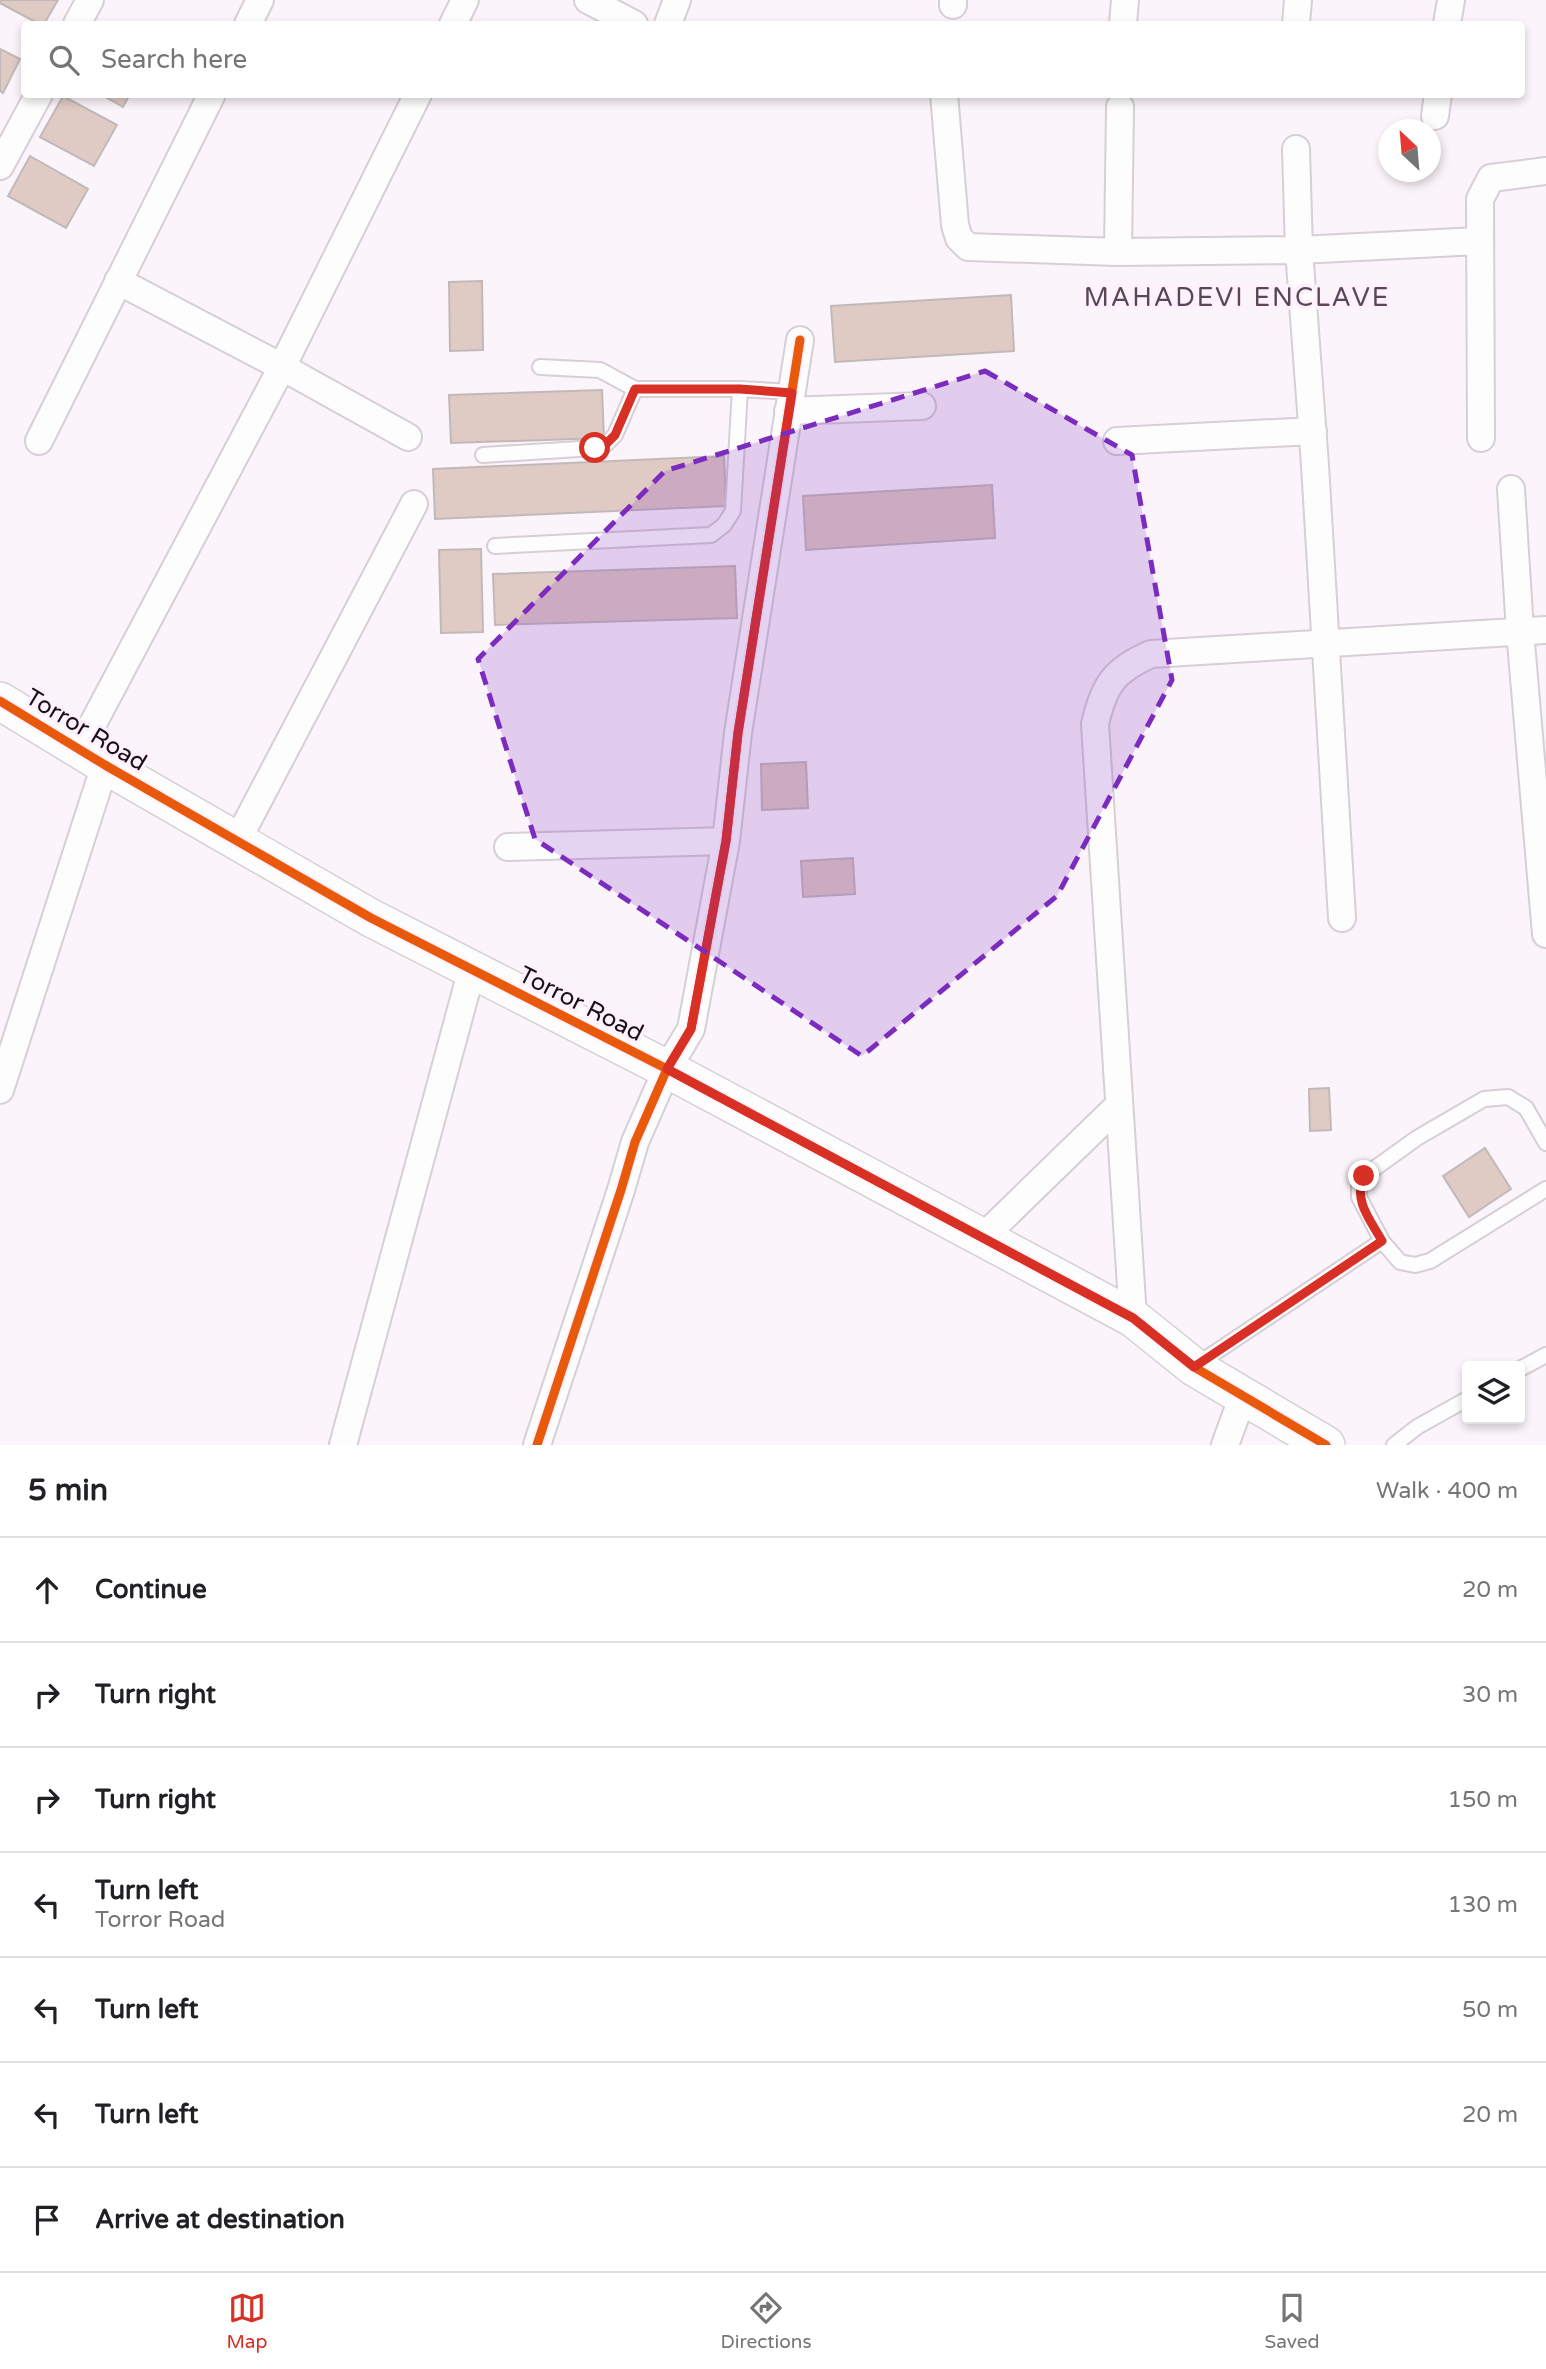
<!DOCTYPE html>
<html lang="en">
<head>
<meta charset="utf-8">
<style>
	:root { --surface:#fff; --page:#f2f2f2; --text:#202124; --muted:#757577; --line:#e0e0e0; --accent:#d93025 }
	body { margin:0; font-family:"Varela Round",sans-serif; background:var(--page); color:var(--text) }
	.controls { position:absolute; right:21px; bottom:21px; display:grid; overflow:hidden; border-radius:7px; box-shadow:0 4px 10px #0003 }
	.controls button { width:63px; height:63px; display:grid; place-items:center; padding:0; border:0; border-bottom:2px solid var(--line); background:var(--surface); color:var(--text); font:35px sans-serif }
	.compass { position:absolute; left:1378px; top:119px; width:63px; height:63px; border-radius:50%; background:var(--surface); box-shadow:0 4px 10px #0003; rotate:334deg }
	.stop { position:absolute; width:21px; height:21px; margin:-16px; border:5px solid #d93025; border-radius:50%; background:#fff }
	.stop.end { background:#d93025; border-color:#fff; box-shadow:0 2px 7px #0008 }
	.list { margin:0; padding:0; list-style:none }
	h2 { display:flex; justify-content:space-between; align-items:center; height:91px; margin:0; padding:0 28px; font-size:30px }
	h2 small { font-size:23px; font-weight:400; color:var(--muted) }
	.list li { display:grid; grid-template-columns:46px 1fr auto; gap:21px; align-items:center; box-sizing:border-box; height:105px; padding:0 28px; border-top:2px solid var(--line) }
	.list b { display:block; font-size:26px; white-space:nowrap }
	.list p { margin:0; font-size:23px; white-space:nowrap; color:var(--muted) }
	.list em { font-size:23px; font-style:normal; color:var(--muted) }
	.icon { flex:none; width:38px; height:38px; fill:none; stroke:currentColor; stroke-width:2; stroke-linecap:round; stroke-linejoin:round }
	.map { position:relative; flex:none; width:1546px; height:1445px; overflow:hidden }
	.search { position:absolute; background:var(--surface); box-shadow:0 4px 10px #0003; left:21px; right:21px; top:21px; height:77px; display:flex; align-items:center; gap:18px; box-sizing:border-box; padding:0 24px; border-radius:7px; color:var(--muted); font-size:26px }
	.sheet { height:826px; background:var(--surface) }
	nav { display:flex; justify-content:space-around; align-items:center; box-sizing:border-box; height:98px; border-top:2px solid var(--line); background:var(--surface); font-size:19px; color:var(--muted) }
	nav a { display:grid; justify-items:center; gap:4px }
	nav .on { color:var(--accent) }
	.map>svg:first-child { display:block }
	.building { fill:#e0cbc4; stroke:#c1b9b9; stroke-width:2 }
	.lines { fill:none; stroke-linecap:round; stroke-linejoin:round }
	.lane-casing { stroke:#d6cfd5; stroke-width:18 }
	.street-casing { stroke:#d6cfd5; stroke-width:30 }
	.secondary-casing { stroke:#d6cfd5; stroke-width:40 }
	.lane { stroke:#fefdfe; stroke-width:14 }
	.street { stroke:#fefdfe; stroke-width:26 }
	.secondary { stroke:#fefdfe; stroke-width:37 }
	.cycleway-casing { stroke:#fef1fd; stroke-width:13 }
	.cycleway { stroke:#e8590c; stroke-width:9 }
	.route { stroke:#d93025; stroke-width:9 }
	.marked { fill:#7b2cbf; fill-opacity:0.2; stroke:#7b2cbf; stroke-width:5; stroke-dasharray:14 9; stroke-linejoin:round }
	.labels { text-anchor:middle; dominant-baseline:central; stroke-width:7; stroke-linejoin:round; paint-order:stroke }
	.street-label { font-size:24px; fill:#171016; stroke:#fef1fd }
	.neighbourhood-label { font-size:26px; letter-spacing:2px; fill:#584756; stroke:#fef1fd }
</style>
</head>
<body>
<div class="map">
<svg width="1546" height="1445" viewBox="0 0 1546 1445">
	<rect width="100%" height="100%" fill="#fbf4fa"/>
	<path class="building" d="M0,0H58L44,24H39L0,3Z
		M0,49L20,59L3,93L0,91Z
		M100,94H130L123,107Z
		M63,96L117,125L94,166L40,137Z
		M30,156L88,189L66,228L8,196Z
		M482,281L483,350L450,351L449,282Z
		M1011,295L1014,351L835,362L831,306Z
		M602,390L604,438L451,443L449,395Z
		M724,456L726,506L435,519L433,469Z
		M992,485L995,538L806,550L803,496Z
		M481,549L483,632L441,633L439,550Z
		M735,566L737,618L495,625L493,574Z
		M806,762L808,808L762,810L761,764Z
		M853,858L855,894L803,897L801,861Z
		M1329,1088L1331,1130L1310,1131L1309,1089Z
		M1485,1148L1511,1189L1469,1217L1443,1176Z"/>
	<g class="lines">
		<defs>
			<path id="lane" d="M540,367L600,370L635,389H740L792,392
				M483,455L595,448L606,444L615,435L635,389
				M495,546L711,535L724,525L733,511L740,389
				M1546,1143L1526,1108L1508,1097L1484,1099L1417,1138L1364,1176L1359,1187V1197L1382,1241L1400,1262L1415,1265L1430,1261L1546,1189
				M1195,1366L1382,1241
				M1520,1369L1546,1355
				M1394,1445L1417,1427L1467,1399"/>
			<path id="street" d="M588,0L634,24
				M953,5V0
				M77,24L90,0
				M248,24L260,0
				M453,24L465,0
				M668,24L677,0
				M1123,24L1125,0
				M1296,24L1298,0
				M1447,24L1451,0
				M944,94L955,225L959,238L968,247L1118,252L1299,250L1479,241
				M1435,116L1438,94
				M1296,149L1299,250L1315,465L1342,918
				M0,166L39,94
				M1118,252L1120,107
				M118,281L282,367L408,437
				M788,411L922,406
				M1481,438L1480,199L1491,178L1546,171
				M39,441L212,94
				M1117,441L1313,431
				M1511,489L1520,631L1546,934
				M79,750L282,367L418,94
				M237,841L414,504
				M508,847L726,841
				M0,1090L105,765
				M982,1238L1119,1105
				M1133,1318L1095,724C1104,685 1114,670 1151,654L1546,630
				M343,1445L472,969
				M537,1445L621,1190L635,1142L667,1069L691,1029L726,841L738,733L800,340
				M1225,1445L1243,1396"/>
			<path id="secondary" d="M0,701L105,765L371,918L667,1069L1133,1318L1194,1367L1326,1445"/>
		</defs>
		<use href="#lane" class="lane-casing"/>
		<use href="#street" class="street-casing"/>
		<use href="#secondary" class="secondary-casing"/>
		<use href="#lane" class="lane"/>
		<use href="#street" class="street"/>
		<use href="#secondary" class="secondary"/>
		<defs>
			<path id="cycleway" d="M0,701L105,765L371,918L667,1069L1133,1318L1194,1367L1326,1445
				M537,1445L621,1190L635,1142L667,1069L691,1029L726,841L738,733L800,340"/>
		</defs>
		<use href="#cycleway" class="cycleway-casing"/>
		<use href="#cycleway" class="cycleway"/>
	</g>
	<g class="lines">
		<path class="route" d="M595,448L606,444L615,435L635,389H740L792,393L738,733L726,841L691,1029L667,1069L1133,1318L1194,1367L1382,1241C1370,1219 1353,1201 1364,1176"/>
	</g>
	<path class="marked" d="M985,371L1132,455L1172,680L1057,896L862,1056L535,839L478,659L665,471Z"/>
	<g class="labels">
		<g class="street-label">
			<text transform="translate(86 730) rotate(31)">Torror Road</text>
			<text transform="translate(581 1004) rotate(27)">Torror Road</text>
		</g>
		<g class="neighbourhood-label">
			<text x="1237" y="297">MAHADEVI ENCLAVE</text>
		</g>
	</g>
</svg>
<div class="controls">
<button><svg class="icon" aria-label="layers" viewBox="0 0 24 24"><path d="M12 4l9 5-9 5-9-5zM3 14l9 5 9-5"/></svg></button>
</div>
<svg class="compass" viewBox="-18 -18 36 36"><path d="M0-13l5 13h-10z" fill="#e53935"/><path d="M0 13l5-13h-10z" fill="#757577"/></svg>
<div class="stop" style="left:595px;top:448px"></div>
<div class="stop end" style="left:1364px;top:1176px"></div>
<div class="search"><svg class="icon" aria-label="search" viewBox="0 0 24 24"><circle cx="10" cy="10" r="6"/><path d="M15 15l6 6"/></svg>Search here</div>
</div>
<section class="sheet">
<h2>5 min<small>Walk · 400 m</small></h2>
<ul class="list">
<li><svg class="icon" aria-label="ahead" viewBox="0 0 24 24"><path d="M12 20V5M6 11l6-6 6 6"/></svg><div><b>Continue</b></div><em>20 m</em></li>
<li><svg class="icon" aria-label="right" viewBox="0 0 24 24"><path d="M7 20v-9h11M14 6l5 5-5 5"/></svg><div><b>Turn right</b></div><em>30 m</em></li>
<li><svg class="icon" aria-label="right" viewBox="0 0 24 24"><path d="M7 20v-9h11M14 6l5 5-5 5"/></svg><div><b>Turn right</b></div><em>150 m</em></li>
<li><svg class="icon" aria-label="left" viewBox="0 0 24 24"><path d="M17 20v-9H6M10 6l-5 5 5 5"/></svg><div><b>Turn left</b><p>Torror Road</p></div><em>130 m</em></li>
<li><svg class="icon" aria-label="left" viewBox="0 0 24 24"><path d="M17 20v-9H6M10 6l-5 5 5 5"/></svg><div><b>Turn left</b></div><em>50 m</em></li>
<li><svg class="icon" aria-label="left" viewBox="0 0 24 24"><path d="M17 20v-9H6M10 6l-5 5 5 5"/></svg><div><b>Turn left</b></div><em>20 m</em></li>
<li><svg class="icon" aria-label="arrive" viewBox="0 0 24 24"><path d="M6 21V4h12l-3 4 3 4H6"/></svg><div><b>Arrive at destination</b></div></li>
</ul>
</section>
<nav>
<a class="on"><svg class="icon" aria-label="map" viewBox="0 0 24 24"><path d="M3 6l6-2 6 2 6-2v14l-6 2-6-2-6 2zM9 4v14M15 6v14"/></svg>Map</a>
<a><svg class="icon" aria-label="directions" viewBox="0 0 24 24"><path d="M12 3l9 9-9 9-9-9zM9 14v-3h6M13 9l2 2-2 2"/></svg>Directions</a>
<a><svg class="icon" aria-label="saved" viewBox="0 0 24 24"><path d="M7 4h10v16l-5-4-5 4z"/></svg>Saved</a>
</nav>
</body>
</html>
